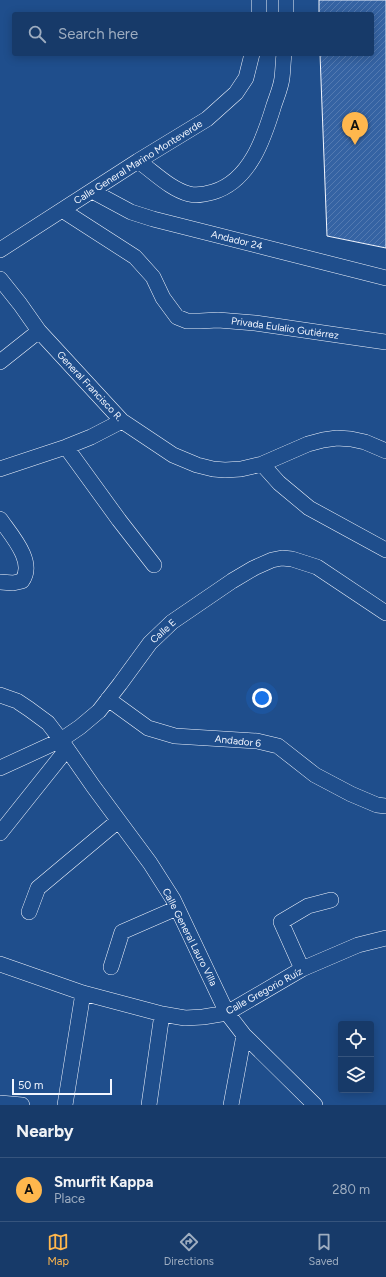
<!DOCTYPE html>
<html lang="en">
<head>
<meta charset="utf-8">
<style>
	:root { --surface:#173a69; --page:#20416f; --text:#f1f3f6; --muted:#9eadc0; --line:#36547d; --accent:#ffb74d }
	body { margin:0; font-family:Figtree,sans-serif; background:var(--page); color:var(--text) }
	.controls { position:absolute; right:12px; bottom:12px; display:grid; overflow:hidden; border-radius:4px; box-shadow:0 2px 10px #0003 }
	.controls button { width:36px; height:36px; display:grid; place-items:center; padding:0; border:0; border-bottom:1px solid var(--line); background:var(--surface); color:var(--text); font:20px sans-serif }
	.scale { position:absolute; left:12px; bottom:10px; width:100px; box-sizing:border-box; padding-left:4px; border:2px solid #f2f6ff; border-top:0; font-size:11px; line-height:14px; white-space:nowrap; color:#f2f6ff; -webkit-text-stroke:3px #1f4e8c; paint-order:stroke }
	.you { position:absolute; left:262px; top:698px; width:14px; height:14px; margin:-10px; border:3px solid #fff; border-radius:50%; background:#1a73e8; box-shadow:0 0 0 6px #1a73e833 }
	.badge { display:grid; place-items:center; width:26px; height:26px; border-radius:50%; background:var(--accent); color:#111; font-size:13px; font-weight:700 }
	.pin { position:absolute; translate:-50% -33px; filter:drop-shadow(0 1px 2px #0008) }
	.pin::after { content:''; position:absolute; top:21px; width:14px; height:12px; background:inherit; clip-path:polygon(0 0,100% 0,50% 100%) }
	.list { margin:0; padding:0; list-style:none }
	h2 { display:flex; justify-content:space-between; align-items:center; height:52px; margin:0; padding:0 16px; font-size:17px }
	h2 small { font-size:13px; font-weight:400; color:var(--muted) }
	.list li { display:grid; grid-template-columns:26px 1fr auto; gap:12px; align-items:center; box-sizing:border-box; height:64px; padding:0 16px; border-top:1px solid var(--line) }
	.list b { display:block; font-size:15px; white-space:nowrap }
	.list p { margin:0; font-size:13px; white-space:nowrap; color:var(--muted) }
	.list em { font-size:13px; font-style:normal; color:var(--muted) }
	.icon { flex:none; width:22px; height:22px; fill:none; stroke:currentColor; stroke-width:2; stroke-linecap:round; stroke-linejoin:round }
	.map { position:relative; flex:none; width:386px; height:1105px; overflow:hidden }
	.search { position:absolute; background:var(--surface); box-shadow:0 2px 10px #0003; left:12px; right:12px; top:12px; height:44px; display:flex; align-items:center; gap:10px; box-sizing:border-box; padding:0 14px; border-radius:4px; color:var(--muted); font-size:15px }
	.sheet { height:116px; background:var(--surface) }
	nav { display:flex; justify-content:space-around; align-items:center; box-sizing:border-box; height:56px; border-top:1px solid var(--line); background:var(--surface); font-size:11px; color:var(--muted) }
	nav a { display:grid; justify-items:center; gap:2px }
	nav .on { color:var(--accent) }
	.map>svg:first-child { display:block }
	.building { fill:url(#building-hatch); stroke:#f2f6ff }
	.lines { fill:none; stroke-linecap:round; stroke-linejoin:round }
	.minor-casing { stroke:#f2f6ff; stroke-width:16 }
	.minor { stroke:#1f4e8c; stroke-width:15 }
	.labels { text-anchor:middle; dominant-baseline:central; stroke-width:3; stroke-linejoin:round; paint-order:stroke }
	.street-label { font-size:10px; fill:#f2f6ff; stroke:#1f4e8c }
</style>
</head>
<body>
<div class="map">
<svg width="386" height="1105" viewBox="0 0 386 1105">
	<defs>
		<pattern id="building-hatch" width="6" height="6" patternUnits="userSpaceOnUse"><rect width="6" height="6" fill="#3563a3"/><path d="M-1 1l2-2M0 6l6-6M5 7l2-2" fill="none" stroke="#537ab1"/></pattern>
	</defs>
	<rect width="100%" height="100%" fill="#1f4e8c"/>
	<path class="building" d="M319,0H386V248L327,236L320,54H372V14H319Z"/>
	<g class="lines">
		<defs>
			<path id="minor" d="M286,0V14
				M259,14V0
				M138,161C154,172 170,189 189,194C197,196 206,194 213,192C250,181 264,138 274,105C277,96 281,87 282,78C283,70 283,62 284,54
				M92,191L131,212L153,219L386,278
				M62,210L135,257L153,277L163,298L177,317L187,321H200L218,320L255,323L386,342
				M0,250L138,161L207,119L236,93L246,78L252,54
				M0,279L20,304L39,331L122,421L173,455L197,465L213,469L225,470L241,469L262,464L308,444L323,440L337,438L351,439L365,442L386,451
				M0,362L39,331
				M66,447L119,520L154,565
				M262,464L279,483L309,508L386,550
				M0,469L66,447L91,437L122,421
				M0,519C11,535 36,562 22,581L13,583L0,582
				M0,695L17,701L29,709L48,723L61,740L93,786L150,863L173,899L227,1013L244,1035L315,1105
				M108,699L148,728L175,736L257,741L278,746L315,775L351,794L377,805L386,806
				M0,768L61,740L80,727L99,711L120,684L150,643L172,622L232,581L254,568L272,560L282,558L292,559L317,567L386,613
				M0,833L67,749
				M29,912L38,888L118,821
				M0,964L83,993L162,1014L185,1018L203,1017L227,1013L302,969L358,945L386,938
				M111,967L122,932L177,908
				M302,969L281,922L308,906L331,900
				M0,1103L22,1105
				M65,1105L83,993
				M149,1105L162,1014
				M231,1105L244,1035"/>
		</defs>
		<use href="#minor" class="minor-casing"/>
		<use href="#minor" class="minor"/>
	</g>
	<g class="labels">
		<g class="street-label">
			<text transform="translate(138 162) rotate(-32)">Calle General Marino Monteverde</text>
			<text transform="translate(237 240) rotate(14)">Andador 24</text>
			<text transform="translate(285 328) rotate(8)">Privada Eulalio Gutiérrez</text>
			<text transform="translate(90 386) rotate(47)">General Francisco R.</text>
			<text transform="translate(163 631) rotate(-42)">Calle E</text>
			<text transform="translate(238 741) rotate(6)">Andador 6</text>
			<text transform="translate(190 937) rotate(63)">Calle General Lauro Villa</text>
			<text transform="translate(264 991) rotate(-29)">Calle Gregorio Ruíz</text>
		</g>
	</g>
</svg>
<div class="controls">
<button><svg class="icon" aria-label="locate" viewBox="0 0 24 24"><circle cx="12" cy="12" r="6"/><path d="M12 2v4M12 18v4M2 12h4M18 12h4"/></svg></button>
<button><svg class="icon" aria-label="layers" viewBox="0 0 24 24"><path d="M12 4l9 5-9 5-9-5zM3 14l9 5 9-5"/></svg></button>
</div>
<div class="scale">50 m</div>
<div class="you"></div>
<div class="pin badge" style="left:355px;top:145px">A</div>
<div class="search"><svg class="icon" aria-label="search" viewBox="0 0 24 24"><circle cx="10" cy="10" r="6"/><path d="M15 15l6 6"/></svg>Search here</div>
</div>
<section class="sheet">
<h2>Nearby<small></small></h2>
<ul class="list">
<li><span class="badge">A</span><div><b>Smurfit Kappa</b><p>Place</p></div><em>280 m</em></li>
</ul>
</section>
<nav>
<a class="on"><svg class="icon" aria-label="map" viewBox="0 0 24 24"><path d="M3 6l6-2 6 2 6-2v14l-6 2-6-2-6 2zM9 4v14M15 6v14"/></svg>Map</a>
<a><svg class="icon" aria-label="directions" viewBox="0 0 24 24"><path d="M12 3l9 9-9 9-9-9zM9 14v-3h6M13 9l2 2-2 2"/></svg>Directions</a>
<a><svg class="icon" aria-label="saved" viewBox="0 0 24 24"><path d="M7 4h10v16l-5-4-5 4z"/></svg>Saved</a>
</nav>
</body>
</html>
